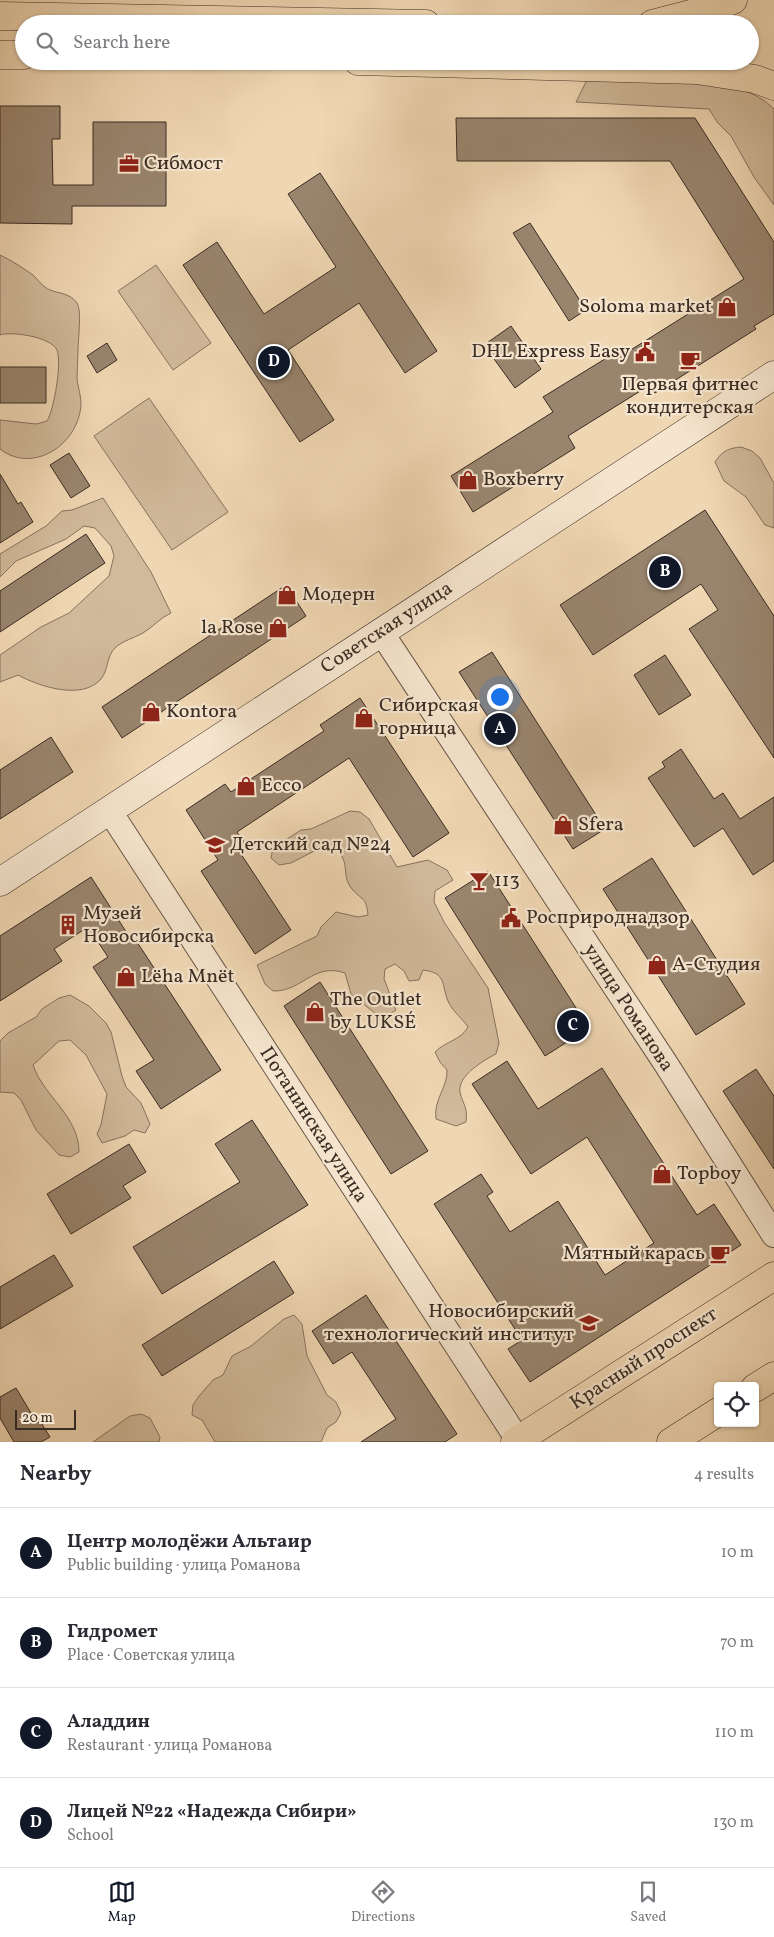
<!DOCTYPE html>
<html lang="en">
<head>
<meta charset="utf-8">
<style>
	:root { --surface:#fff; --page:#f2f2f3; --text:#2b2b33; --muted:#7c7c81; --line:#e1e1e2; --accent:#111827 }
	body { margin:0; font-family:Vollkorn,serif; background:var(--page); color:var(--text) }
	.controls { position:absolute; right:15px; bottom:15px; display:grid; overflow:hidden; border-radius:5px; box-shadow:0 1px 4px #0004 }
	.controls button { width:45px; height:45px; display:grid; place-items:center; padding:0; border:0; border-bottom:1px solid var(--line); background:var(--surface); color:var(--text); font:25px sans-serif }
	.scale { position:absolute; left:15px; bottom:12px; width:61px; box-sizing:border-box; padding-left:5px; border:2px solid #3a2c23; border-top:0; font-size:14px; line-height:18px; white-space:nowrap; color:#3a2c23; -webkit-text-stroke:4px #f5e5ce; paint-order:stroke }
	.you { position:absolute; left:499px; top:696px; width:18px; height:18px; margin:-12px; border:4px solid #fff; border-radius:50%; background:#1a73e8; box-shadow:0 0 0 8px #1a73e833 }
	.badge { display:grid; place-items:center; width:32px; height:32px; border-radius:50%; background:var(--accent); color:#fff; font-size:16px; font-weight:700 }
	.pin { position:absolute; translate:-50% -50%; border:2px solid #fff; box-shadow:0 1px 5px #0006 }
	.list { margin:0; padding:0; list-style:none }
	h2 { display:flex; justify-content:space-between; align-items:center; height:65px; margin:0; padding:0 20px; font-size:21px }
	h2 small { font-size:16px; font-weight:400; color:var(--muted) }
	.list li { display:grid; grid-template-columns:32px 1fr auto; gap:15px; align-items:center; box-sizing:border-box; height:90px; padding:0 20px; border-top:1px solid var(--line) }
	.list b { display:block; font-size:19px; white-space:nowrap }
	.list p { margin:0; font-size:16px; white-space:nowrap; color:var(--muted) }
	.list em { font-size:16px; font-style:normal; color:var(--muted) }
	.icon { flex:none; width:28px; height:28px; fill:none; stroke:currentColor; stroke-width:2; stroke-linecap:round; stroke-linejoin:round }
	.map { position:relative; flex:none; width:774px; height:1442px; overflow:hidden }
	.search { position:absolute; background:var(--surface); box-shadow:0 1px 4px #0004; left:15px; right:15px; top:15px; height:55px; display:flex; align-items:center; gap:12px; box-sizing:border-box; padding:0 18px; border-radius:28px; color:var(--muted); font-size:19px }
	.sheet { height:425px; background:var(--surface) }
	nav { display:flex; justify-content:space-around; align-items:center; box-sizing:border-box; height:70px; border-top:1px solid var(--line); background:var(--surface); font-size:14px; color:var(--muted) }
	nav a { display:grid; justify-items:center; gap:2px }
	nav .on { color:var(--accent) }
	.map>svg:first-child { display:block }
	.green { fill:#d1ba9b; stroke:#86735f }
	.building { fill:#99856e; stroke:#3a2c23 }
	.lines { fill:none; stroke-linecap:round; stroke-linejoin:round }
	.street-casing { stroke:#685747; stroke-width:26 }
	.secondary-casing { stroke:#3a2c23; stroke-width:29 }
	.primary-casing { stroke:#3a2c23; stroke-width:29 }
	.street { stroke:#f5e5ce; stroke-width:24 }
	.secondary { stroke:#f5e5ce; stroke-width:28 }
	.primary { stroke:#f0d7b3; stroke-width:28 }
	.labels { text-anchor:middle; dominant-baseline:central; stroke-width:4.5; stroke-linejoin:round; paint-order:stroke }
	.poi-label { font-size:20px; fill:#3a2c23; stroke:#f5e5ce; text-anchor:start }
	.street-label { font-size:20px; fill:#3a2c23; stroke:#f5e5ce }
</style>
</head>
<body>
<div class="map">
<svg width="774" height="1442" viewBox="0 0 774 1442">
	<rect width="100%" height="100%" fill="#f0d7b3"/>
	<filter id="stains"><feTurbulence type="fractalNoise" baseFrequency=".004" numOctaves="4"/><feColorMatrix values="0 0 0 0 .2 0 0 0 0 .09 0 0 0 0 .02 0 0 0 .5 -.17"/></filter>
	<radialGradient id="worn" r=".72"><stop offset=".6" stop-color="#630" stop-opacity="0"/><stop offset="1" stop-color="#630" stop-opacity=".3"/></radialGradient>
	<path class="green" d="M589,76C639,76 738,71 774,109V205L754,177L731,136L718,123L709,109L576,102Z
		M0,255C11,260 23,268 33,275C38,280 43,287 50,290C60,294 70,293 77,303C82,311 78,339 78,351C78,360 77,369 77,378C78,389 83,400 80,412C73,448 31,473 0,449V420L36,424L47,421C54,410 62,363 57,350C51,337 12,331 0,335Z
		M156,265L211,343L173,370L118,291Z
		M149,398L228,512L172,550L94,436Z
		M741,447L752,451L760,458L774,483V528L765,525L746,497L724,481L715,462C722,451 729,448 741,447Z
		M103,498L151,572L171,613C160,618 153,627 143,633C134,638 122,641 115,648C107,655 108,671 101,679C82,701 38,686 18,675L0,682V655L41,627L69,613L109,576L114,556L111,546L95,528L84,526L66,539L16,561L0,577V554L46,526L62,511L72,510Z
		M350,811L360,812L369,819L397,867L428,860L447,870L453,880L435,891L434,902L444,922L488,988L499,1043L496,1054C484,1060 457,1076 460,1092C463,1105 468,1107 466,1122L456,1126L436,1119C433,1100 448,1087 447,1070L440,1062L435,1052C446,1041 461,1040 468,1027C462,1018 452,1011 448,1001C441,984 447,973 423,970L419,980L409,981L404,971L395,964L385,969L384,979L396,1010L387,1016L376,1014L351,994L345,973C313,962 302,992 273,991L265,984L257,965L317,936L321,927L336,912L358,917L368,915C366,896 362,901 352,889C339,873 354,862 330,843L291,863L279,865L271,858L273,848L301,830L311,829Z
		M70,995L89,1006L106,1023L111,1032L122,1076L126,1087L141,1103L150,1124L145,1133L134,1130L125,1136L102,1143L97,1134L101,1125L107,1094L86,1055L70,1040L59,1041L33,1065C44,1097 79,1116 79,1152L70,1157L59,1155L36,1130L21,1100L14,1093L0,1092V1041L8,1033L36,1017L42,1009L59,998Z
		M294,1315L302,1324L307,1356L327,1395L336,1402L341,1413L336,1422L327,1428L321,1442H215L202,1420L192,1415L193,1405L199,1396L213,1380L223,1375L232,1356L251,1346L284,1319Z
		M141,1414L150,1418L160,1437L159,1442H93L130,1416Z"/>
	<path class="building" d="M0,106H60V139H52L53,185H93V122H166V206H72V224L0,223Z
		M456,118H695L774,242V314L754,326L756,329L655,393L650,385L568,436L575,448L473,512L451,476L553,412L543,397L626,346L629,351L744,279L670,161H457Z
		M320,173L437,351L405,373L359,303L288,350L334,420L300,442L183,265L217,242L264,314L336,267L288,194Z
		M530,223L586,310L569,321L513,233Z
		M511,326L541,369L515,388L484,345Z
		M107,343L117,360L97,373L87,356Z
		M0,367H46V403H0Z
		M69,453L90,486L71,498L50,465Z
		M0,474L18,504L21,502L33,522L0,543Z
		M705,510L774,616V758L689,629L718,610L701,584L593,655L560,605Z
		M86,534L105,563L0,632V591Z
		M286,585L306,616L122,738L102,707Z
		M492,652L605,829L573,849L459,672Z
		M665,655L691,695L659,715L634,675Z
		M360,698L449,833L413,857L349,758L237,832L245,843L237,848L291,930L255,954L201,871L218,860L186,810L225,784L231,792L324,731L320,725Z
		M51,737L73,772L0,819V770Z
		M681,749L714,799L723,793L740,819L774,797V861L753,875L723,828L694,847L648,778L665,767L662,762Z
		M652,858L745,1004L696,1035L603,889Z
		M488,871L589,1028L545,1056L445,898Z
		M91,877L132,941L135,939L221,1070L161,1109L136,1071L154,1060L93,967L108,957L88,927L54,949L62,961L0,1001V936Z
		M320,982L428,1151L391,1174L284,1006Z
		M507,1061L538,1109L602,1068L697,1215L714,1204L741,1245L530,1382L508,1349L522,1340L434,1204L481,1174L493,1192L487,1196L510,1232L558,1201L605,1275L654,1243L587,1137L531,1174L472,1084Z
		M756,1069L774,1096V1169L723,1091Z
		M252,1120L308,1205L162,1294L133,1247L240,1182L215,1144Z
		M129,1144L146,1172L123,1186L131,1198L71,1234L47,1194Z
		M54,1255L73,1286L0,1329V1287Z
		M274,1261L294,1293L162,1376L142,1345Z
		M366,1295L457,1434L445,1442H361L396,1419L352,1352L333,1364L312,1331Z
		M16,1388L37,1423L40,1421L50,1437L41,1442H14L0,1418V1397Z"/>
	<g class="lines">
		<defs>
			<path id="street" d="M381,632L666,1064L774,1235
				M109,810L518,1440"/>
			<path id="secondary" d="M0,882L774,375"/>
			<path id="primary" d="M0,16L426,24
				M652,24L710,9L733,0
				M0,55H24
				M358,61L697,70L755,79L774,86
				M755,1388L774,1376
				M515,1442L774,1276
				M671,1442L718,1412"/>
		</defs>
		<use href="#street" class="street-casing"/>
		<use href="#secondary" class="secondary-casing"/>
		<use href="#primary" class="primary-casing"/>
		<use href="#street" class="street"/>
		<use href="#secondary" class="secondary"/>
		<use href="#primary" class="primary"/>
	</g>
	<defs>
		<symbol id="office-bare" viewBox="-9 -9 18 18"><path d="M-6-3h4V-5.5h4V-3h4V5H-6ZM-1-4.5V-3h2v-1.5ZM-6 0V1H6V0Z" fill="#8f2418" stroke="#f5e5ce" stroke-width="2.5" paint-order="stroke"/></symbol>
		<symbol id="shop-bare" viewBox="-9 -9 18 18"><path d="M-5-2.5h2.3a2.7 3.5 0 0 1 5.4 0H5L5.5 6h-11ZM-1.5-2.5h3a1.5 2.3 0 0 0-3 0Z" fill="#8f2418" stroke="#f5e5ce" stroke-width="2.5" paint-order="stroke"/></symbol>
		<symbol id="civic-bare" viewBox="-9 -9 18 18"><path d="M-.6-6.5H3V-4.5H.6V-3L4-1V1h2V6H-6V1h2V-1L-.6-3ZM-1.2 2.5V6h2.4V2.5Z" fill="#8f2418" stroke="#f5e5ce" stroke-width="2.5" paint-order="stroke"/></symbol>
		<symbol id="cafe-bare" viewBox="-9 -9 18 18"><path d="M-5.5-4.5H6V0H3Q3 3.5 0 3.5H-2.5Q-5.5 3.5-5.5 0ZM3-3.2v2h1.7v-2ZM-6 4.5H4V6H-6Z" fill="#8f2418" stroke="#f5e5ce" stroke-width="2.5" paint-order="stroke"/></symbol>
		<symbol id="school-bare" viewBox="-9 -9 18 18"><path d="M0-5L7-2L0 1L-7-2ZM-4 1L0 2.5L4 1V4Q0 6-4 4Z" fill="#8f2418" stroke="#f5e5ce" stroke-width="2.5" paint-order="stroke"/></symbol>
		<symbol id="bar-bare" viewBox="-9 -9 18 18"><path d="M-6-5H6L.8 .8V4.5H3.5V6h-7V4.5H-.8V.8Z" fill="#8f2418" stroke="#f5e5ce" stroke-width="2.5" paint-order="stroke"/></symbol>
		<symbol id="building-bare" viewBox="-9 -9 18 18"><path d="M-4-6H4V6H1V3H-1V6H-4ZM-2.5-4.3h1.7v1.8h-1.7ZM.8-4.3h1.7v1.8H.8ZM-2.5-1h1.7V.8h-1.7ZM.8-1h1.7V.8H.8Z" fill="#8f2418" stroke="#f5e5ce" stroke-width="2.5" paint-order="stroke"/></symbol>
		<symbol id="university-bare" viewBox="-9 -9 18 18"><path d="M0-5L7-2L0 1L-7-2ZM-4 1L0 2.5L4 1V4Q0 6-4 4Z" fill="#8f2418" stroke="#f5e5ce" stroke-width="2.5" paint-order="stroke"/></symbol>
	</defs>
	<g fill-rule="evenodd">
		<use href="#office-bare" x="115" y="150" width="28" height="28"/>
		<use href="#shop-bare" x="713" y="293" width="28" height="28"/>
		<use href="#civic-bare" x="631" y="338" width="28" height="28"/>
		<use href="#cafe-bare" x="676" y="346" width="28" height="28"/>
		<use href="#shop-bare" x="454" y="466" width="28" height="28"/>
		<use href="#shop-bare" x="273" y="581" width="28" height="28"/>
		<use href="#shop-bare" x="264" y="614" width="28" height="28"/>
		<use href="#shop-bare" x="137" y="698" width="28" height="28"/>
		<use href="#shop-bare" x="350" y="704" width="28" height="28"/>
		<use href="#shop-bare" x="232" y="772" width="28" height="28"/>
		<use href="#shop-bare" x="549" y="811" width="28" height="28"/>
		<use href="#school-bare" x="201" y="831" width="28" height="28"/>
		<use href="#bar-bare" x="465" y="867" width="28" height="28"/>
		<use href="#civic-bare" x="497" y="904" width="28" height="28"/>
		<use href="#building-bare" x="54" y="911" width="28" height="28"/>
		<use href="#shop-bare" x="643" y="951" width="28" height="28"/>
		<use href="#shop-bare" x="112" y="963" width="28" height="28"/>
		<use href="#shop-bare" x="301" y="998" width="28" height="28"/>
		<use href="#shop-bare" x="648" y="1160" width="28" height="28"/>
		<use href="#cafe-bare" x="706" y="1240" width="28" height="28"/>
		<use href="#university-bare" x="575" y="1309" width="28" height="28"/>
	</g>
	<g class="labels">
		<g class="poi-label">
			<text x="144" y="164">Сибмост</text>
			<text x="712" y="307" text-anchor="end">Soloma market</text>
			<text x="630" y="352" text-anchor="end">DHL Express Easy</text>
			<text x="690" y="385" text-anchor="middle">Первая фитнес<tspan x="690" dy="23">кондитерская</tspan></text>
			<text x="483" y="480">Boxberry</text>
			<text x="302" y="595">Модерн</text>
			<text x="263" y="628" text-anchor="end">la Rose</text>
			<text x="379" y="706">Сибирская<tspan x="379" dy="23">горница</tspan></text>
			<text x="166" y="712">Kontora</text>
			<text x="261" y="786">Ecco</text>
			<text x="578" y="825">Sfera</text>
			<text x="230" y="845">Детский сад №24</text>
			<text x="494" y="881">113</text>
			<text x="83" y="914">Музей<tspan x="83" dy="23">Новосибирска</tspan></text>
			<text x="526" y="918">Росприроднадзор</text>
			<text x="672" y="965">А-Студия</text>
			<text x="141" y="977">Lёha Mnёt</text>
			<text x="330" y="1000">The Outlet<tspan x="330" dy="23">by LUKSÉ</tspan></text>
			<text x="677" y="1174">Topboy</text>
			<text x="705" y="1254" text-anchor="end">Мятный карась</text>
			<text x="574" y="1312" text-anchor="end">Новосибирский<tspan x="574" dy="23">технологический институт</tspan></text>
		</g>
		<g class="street-label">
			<text transform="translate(387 628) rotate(-33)">Советская улица</text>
			<text transform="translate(628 1008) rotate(57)">улица Романова</text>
			<text transform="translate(313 1125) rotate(57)">Потанинская улица</text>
			<text transform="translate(644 1359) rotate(-33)">Красный проспект</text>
		</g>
	</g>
	<rect width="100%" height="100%" filter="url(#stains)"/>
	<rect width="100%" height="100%" fill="url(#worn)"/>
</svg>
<div class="controls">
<button><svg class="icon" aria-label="locate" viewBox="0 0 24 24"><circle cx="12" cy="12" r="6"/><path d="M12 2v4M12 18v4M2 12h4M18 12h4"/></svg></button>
</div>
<div class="scale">20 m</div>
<div class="you"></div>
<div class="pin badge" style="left:500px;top:729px">A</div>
<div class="pin badge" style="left:665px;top:572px">B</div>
<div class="pin badge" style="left:573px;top:1026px">C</div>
<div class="pin badge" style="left:274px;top:362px">D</div>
<div class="search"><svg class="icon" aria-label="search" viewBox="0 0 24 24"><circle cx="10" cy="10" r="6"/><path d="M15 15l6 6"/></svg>Search here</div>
</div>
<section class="sheet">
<h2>Nearby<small>4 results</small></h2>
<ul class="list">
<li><span class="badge">A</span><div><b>Центр молодёжи Альтаир</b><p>Public building · улица Романова</p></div><em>10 m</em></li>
<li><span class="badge">B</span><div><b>Гидромет</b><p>Place · Советская улица</p></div><em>70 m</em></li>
<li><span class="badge">C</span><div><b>Аладдин</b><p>Restaurant · улица Романова</p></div><em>110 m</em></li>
<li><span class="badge">D</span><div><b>Лицей №22 «Надежда Сибири»</b><p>School</p></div><em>130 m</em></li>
</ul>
</section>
<nav>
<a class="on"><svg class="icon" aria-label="map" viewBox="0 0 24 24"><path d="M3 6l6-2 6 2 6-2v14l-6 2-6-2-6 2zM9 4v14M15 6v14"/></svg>Map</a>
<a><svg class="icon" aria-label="directions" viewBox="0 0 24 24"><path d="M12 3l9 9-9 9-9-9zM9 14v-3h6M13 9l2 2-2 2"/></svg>Directions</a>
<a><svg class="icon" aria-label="saved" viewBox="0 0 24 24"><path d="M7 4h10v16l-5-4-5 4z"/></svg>Saved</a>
</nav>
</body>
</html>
